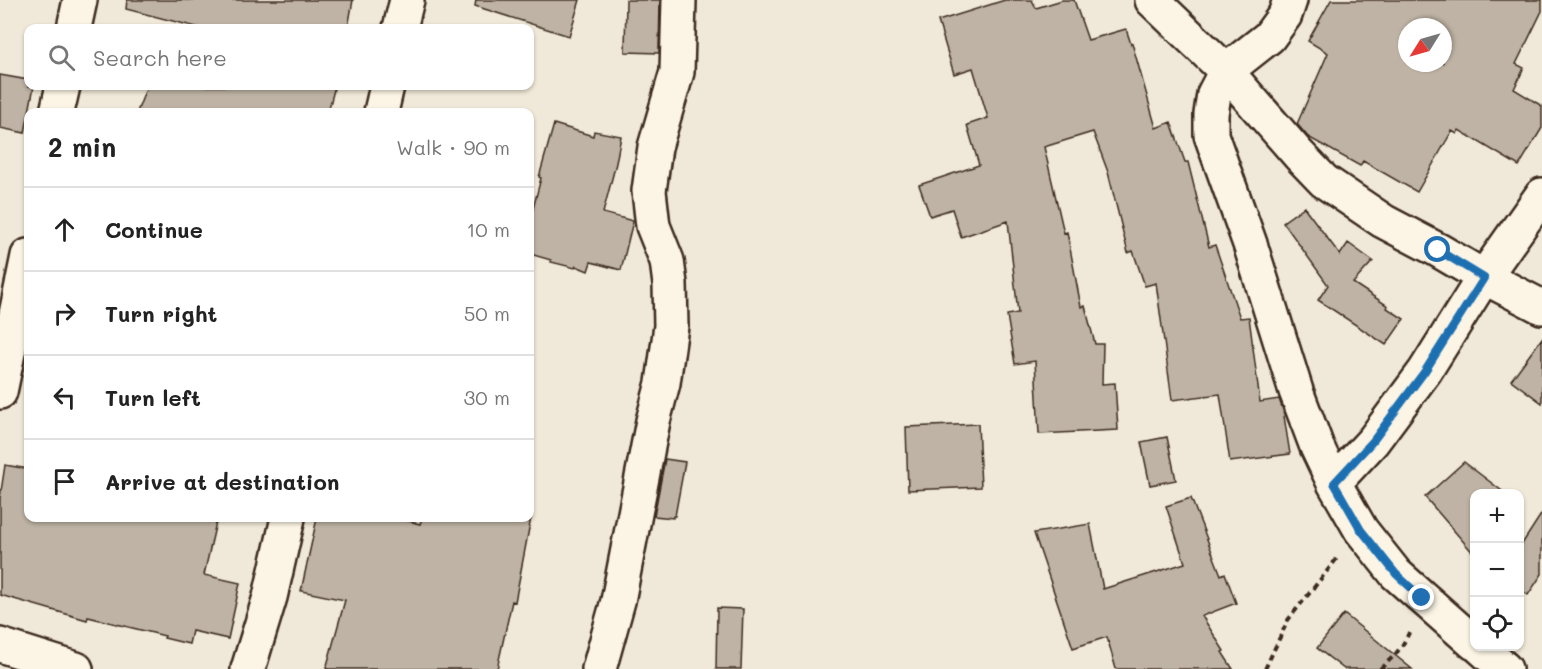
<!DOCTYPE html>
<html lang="en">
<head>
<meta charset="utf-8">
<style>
	:root { --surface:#fff; --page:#f6f6f6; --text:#222; --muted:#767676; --line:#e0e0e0 }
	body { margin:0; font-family:Mali,sans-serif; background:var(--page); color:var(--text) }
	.controls { position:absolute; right:18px; bottom:18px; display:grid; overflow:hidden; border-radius:12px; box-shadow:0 2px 4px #0004 }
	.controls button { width:54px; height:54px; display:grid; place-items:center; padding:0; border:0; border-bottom:2px solid var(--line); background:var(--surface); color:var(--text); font:30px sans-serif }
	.compass { position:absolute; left:1398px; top:18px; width:54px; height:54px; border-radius:50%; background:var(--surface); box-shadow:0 2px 4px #0004; rotate:233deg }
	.stop { position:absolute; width:18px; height:18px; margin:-14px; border:4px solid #1f6fb2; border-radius:50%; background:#fff }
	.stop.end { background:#1f6fb2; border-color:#fff; box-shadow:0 2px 6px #0008 }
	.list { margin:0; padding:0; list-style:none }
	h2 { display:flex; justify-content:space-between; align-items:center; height:78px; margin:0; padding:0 24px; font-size:26px }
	h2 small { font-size:20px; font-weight:400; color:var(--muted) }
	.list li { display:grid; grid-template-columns:39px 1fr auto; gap:18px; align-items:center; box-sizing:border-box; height:84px; padding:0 24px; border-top:2px solid var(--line) }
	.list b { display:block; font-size:22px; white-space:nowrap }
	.list em { font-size:20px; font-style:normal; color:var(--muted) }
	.icon { flex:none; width:33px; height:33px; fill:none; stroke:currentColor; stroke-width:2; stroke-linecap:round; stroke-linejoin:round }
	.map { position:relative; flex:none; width:1542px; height:669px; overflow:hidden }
	.search { position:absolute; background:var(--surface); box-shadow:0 2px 4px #0004; left:24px; top:24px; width:510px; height:66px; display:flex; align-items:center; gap:15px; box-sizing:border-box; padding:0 21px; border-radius:12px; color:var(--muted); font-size:22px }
	.panel { position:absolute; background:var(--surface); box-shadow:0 2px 4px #0004; left:24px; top:108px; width:510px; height:414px; border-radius:12px }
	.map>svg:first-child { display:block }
	.building { fill:#beb3a4; stroke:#3b2a1e; stroke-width:1.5; fill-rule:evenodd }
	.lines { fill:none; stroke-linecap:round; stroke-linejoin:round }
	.street-casing { stroke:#3b2a1e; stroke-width:38 }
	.path { stroke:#3b2a1e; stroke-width:4; stroke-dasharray:6 4.5; stroke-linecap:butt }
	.street { stroke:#fcf5e5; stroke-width:33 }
	.route { stroke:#1f6fb2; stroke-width:8 }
</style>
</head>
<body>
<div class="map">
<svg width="1542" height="669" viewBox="0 0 1542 669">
	<rect width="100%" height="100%" fill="#f0e9d9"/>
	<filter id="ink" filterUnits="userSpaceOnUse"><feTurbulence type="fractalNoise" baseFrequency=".0167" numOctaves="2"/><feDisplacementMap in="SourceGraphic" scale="12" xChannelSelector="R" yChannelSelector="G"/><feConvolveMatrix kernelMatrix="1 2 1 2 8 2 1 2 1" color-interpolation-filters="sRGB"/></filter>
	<g filter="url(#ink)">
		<path class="building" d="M127,0H353L348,28H200L126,9Z
			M476,0H580L569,36L475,6Z
			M626,0H660L659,53L625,52Z
			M1005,0H1032L1036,8L1062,0H1074L1088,40L1126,29L1131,44L1132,43L1156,128L1171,122L1185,162H1188L1209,247L1215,245L1240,318L1249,317L1260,402L1279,399L1283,410L1290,454L1230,462L1220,394L1172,400L1156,283L1145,286L1133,251L1128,253L1108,172L1093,132L1044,147L1064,233L1067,232L1081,307L1085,306L1095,344H1103L1102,384L1115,383L1118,430L1039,434L1035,361L1015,364L1007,315L1018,313L1008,221L961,237L952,209L930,216L919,185L979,165L967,125L988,118L973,68L954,74L938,21Z
			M1331,0H1542V11L1516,64L1524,68L1514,89L1542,106V128L1519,166L1459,130L1457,134L1452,131L1417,192L1363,161L1360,166L1308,137L1297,124L1328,53L1308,41ZM1407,27H1443V63H1407Z
			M0,75L28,80V86H34L25,133L0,128Z
			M147,86H335L328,112H137Z
			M554,124L593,136L594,131L621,136L616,163L603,213L633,221L621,270L591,262L588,271L576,266L575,268L551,262V260L530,254V220L541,178L539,177Z
			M1304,207L1340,255L1348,243L1373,261L1353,283L1388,306L1387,308L1404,319L1386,345L1318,300L1328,285L1283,222Z
			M1542,338V403L1511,380Z
			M978,424L981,487L908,490L906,427Z
			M1167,437L1176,480L1150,485L1141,442Z
			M665,459L685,462L675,516H673V518L654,516Z
			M1464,462L1506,494H1474V554L1425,497Z
			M5,465L28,469V518H217L204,575L240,583L228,639L192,631L189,644L164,638L165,636L88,617L87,620L0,595V498Z
			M1191,498L1221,575L1225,573L1236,603L1202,616L1224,651L1222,652L1233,669H1116L1107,637L1073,648L1034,533L1090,524L1103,589L1185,563L1166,506Z
			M1542,513V574L1528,595L1520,589V547Z
			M317,518H398L420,524L422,518H531L515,602L512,601L497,669H326L345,600L301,591Z
			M717,608L743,609L741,669H716Z
			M1344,614L1412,669H1344L1317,648Z"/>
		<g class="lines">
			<defs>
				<path id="street" d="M1152,0L1226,71L1299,155L1324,181L1383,221L1438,250L1484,277L1542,307
					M1290,0L1285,15L1269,37L1226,71L1214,94L1211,114V135L1250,244L1296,391L1317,447L1334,483L1361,530L1396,574L1474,643
					M74,28L80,0
					M400,28L407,0
					M57,112L63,86
					M381,112L387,86
					M0,392L28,256
					M1334,483L1373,441L1425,371L1484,277L1542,195
					M0,645L76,669
					M1479,646L1505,669
					M248,669L270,597L288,518
					M599,669L618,601L653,421L663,383L671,326L670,284L667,261L653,226L649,191L655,147L677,72L679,0"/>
			</defs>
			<use href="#street" class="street-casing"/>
			<path class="path" d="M1265,669L1288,620L1339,556
				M1380,669C1394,656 1403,648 1410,630"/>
			<use href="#street" class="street"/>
		</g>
	</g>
	<g class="lines" filter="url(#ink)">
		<path class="route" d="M1422,598L1396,574L1361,530L1334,483L1373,441L1425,371L1484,278L1438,250"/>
	</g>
</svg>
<div class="controls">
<button>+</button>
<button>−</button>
<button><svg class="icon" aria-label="locate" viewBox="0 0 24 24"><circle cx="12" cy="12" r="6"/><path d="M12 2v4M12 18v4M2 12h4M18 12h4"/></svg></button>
</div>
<svg class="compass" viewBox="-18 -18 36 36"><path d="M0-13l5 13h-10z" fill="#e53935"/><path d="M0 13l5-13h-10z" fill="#767676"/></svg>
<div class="stop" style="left:1438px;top:250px"></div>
<div class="stop end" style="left:1422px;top:598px"></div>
<div class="search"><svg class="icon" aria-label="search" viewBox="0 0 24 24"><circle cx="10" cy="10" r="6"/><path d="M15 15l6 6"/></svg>Search here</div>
<section class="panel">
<h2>2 min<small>Walk · 90 m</small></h2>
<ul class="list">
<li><svg class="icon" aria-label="ahead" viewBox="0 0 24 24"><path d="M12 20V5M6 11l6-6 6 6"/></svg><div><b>Continue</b></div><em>10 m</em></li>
<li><svg class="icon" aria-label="right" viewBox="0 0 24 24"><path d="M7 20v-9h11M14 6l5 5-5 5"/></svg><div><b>Turn right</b></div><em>50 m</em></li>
<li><svg class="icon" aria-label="left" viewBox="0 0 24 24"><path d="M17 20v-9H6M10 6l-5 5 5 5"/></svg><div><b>Turn left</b></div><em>30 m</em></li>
<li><svg class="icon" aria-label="arrive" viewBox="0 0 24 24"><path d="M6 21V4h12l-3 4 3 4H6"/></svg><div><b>Arrive at destination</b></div></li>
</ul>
</section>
</div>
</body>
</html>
